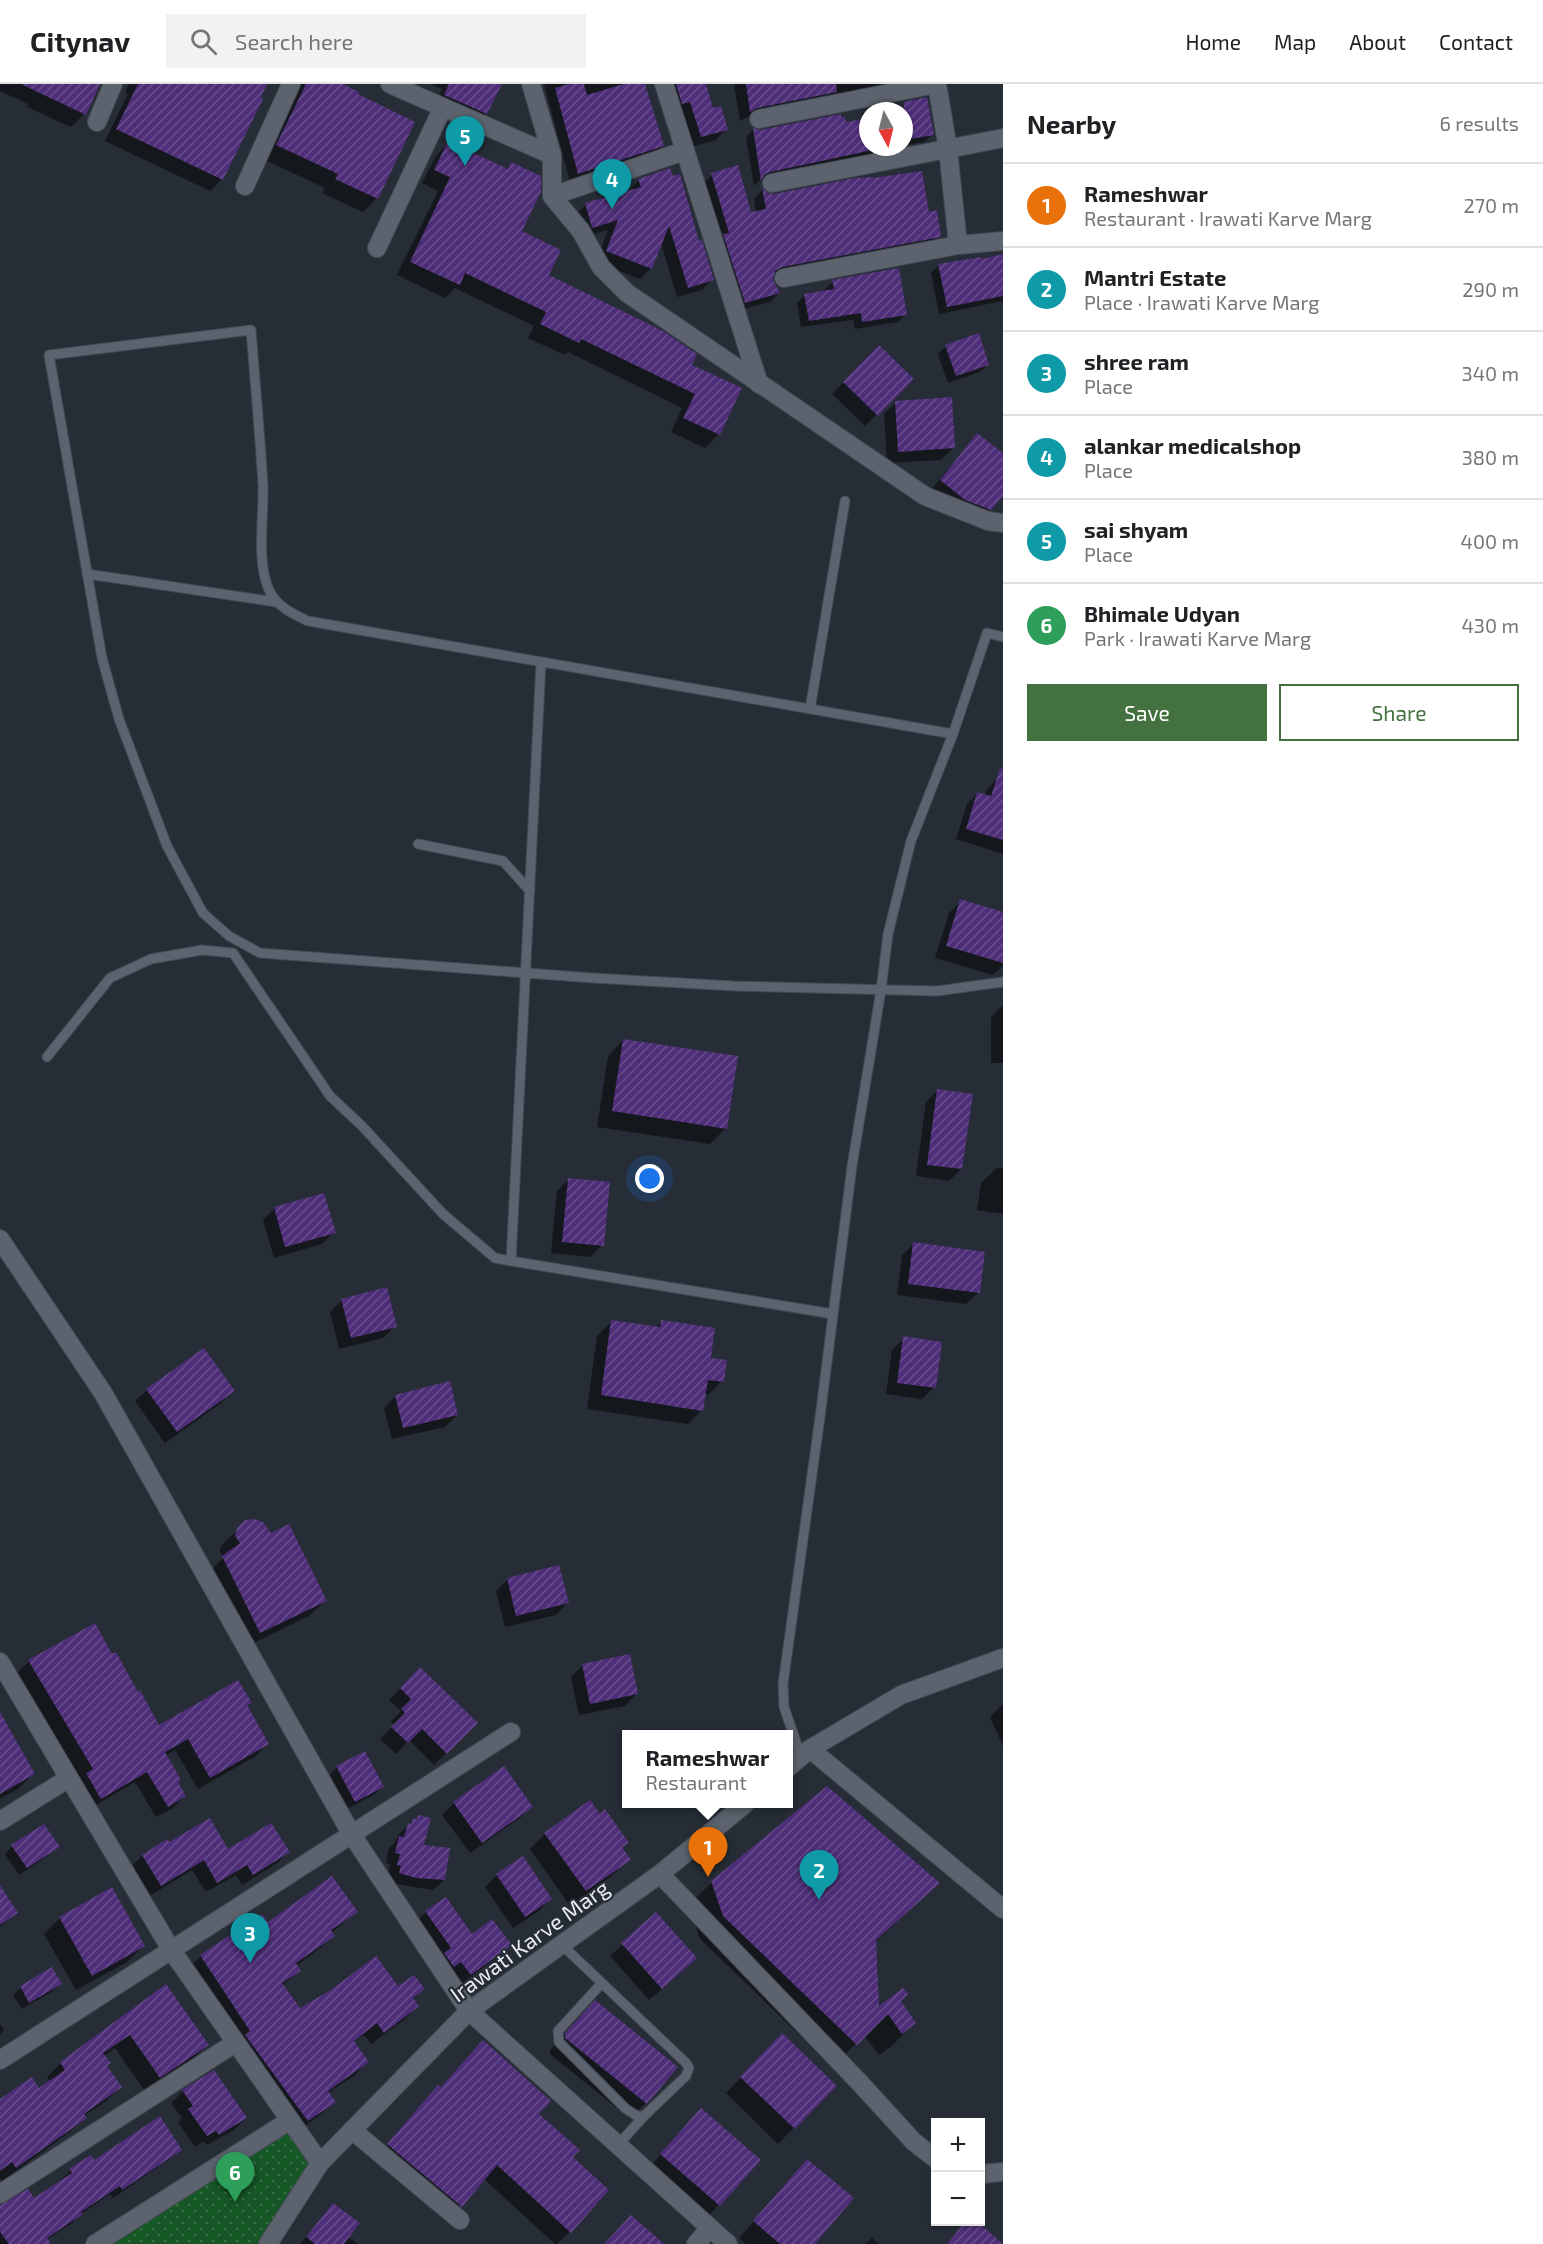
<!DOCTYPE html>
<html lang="en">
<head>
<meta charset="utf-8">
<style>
	:root { --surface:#fff; --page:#f2f2f2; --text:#202124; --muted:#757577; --line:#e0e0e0; --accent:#43713f }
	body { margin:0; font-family:"Exo 2",sans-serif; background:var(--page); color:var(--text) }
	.controls { position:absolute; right:18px; bottom:18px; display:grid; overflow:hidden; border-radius:0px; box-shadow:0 2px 4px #0004 }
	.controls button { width:54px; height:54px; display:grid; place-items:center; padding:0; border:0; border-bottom:2px solid var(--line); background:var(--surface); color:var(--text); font:30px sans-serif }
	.compass { position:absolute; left:859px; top:18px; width:54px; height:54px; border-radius:50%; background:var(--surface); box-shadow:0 2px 4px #0004; rotate:173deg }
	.you { position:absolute; left:650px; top:1095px; width:21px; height:21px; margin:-15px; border:4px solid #fff; border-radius:50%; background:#1a73e8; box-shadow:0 0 0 9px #1a73e833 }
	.badge { display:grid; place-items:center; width:39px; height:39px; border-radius:50%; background:var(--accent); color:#fff; font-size:20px; font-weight:700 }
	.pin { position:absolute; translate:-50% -50px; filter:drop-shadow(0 2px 3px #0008) }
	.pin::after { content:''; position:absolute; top:32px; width:21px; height:18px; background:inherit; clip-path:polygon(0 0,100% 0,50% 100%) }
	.popup { position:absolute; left:622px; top:1646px; width:171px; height:78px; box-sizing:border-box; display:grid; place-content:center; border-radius:0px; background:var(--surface); filter:drop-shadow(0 2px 4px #0005); font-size:20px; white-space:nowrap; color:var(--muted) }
	.popup b { font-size:22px; color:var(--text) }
	.popup::after { content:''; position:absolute; left:50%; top:100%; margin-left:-12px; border:12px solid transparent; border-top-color:var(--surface) }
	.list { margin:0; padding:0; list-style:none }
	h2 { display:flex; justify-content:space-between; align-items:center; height:78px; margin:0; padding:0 24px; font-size:26px }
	h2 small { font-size:20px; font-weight:400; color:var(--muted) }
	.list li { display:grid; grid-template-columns:39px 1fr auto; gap:18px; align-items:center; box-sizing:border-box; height:84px; padding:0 24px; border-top:2px solid var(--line) }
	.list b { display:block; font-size:22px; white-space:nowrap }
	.list p { margin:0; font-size:20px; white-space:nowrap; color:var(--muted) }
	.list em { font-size:20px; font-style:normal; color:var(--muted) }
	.actions { display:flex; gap:12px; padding:18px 24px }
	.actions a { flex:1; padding:14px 0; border:2px solid var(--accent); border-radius:0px; text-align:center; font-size:21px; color:var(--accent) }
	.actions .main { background:var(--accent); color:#fff }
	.icon { flex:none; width:33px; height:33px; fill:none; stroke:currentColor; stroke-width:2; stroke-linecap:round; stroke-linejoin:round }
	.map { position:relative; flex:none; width:1003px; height:2160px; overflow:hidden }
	header { display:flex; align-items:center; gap:36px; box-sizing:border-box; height:84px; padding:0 30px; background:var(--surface); border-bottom:2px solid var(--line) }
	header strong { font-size:28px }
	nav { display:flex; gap:33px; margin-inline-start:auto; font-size:21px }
	.search { width:420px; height:54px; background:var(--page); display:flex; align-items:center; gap:15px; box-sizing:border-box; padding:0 21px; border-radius:0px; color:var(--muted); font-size:22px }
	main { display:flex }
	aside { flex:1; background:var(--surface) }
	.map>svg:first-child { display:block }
	.park { fill:url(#park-dots) }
	.shadow { fill:#0007 }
	.building { fill:url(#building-hatch) }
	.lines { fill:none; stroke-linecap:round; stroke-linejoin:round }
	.lane-casing { stroke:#434951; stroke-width:11 }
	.street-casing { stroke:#434951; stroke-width:20 }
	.secondary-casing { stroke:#434951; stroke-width:20 }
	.lane { stroke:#5c636e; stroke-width:9 }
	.street { stroke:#5c636e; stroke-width:18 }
	.secondary { stroke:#5c636e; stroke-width:18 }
	.labels { text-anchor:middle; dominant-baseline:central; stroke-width:4.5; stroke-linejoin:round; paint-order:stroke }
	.street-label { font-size:22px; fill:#e9edf3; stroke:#262d36 }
</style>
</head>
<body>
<header>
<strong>Citynav</strong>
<div class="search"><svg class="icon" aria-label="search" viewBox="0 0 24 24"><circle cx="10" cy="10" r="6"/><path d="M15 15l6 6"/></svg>Search here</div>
<nav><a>Home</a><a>Map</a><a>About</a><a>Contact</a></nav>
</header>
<main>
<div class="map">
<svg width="1003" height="2160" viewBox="0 0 1003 2160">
	<defs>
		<pattern id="park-dots" width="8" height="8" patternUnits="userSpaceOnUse" patternTransform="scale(1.5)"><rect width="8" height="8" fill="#165726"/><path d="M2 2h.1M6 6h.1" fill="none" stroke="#386f46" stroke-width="1.8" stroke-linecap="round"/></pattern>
		<pattern id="building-hatch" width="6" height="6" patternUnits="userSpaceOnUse" patternTransform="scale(1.5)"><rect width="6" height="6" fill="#4e2e78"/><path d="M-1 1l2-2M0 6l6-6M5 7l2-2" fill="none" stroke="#684d8c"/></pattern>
	</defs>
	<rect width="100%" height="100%" fill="#262d36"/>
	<path class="park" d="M293,2043L317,2075L269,2160H110Z"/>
	<path class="shadow" d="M0,0H93L84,30L71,43L27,23L28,20L0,7Z
		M129,0H266L222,95L210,107L105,57L128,10L125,8Z
		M301,0H339L377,114L363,128L322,109L325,104L263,75Z
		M431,0H500L486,29L475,40L434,23L442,5Z
		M544,0H643L662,62L654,70L570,98Z
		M661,0H705L712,26L726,45L716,56L690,63Z
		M734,0H916L745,34L740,37Z
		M904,29L932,51L924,58L906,61L899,68L761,95L754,102L746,53L753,46L761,48L868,36V63H904Z
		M448,59L505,86L512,80L520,148L547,191L690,281L719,350L705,364L671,348L682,324L568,268L565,271L528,254L534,242L455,204L445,214L397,191L438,107L422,99L435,73Z
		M712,91L750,130L756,129L754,115L762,106L767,111L928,129L939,152L930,161L772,191L771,196L779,209L770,218L736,227L703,100Z
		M639,96L698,159L712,195L702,206L677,213L661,159L651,184L640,195L596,178L608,146L581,154L575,132L585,121L628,108Z
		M1003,172V217L939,230L931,189L939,181L980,177Z
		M833,198L906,230L898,238L855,245L853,236L801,243L797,219L805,211L826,208L825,205Z
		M946,262L988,281L980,288L948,299L938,270Z
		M879,263L912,295L865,342L832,310Z
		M896,318L953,364L941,376L887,379L884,330Z
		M977,351L1003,371V409L978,437L929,408Z
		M998,694L1003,696V770L956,755L967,720L978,709L985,712L987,705Z
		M961,817L1003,830V882L993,891L935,874L949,829Z
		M1003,921V979H991V933Z
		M623,956L726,1044L710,1060L597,1043L608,972Z
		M938,1006L961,1085L949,1097L916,1092L926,1018Z
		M997,1084H1003V1130L977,1126L981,1099Z
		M569,1095L602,1161L590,1173L551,1169L557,1107Z
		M275,1124L334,1148L322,1160L274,1174L263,1136Z
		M914,1160L978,1209L966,1220L897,1211L902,1171Z
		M342,1216L395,1242L383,1254L339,1265L330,1228Z
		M611,1238L656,1244L661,1238L709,1275L722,1297L708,1311H704L702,1326L688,1340L587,1325L597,1252Z
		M904,1254L934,1303L922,1315L886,1310L892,1266Z
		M147,1306L233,1307L221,1319L165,1359L135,1317Z
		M396,1312L457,1331L445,1343L392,1355L384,1324Z
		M246,1438L325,1517L309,1532L244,1564L208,1489L224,1473L220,1468L221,1462Z
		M508,1495L567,1519L556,1531L505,1543L496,1507Z
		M111,1572L159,1643L250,1619L246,1622L267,1660L256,1672L198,1705L175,1666L165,1672L184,1712L173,1724L156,1733L135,1698L89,1725L75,1702L81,1696L17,1589L29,1577Z
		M583,1581L636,1610L625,1622L579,1631L571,1593Z
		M420,1585L476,1639L434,1681L409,1656L396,1670L380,1655L394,1641L391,1638L401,1627L389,1616Z
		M1002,1621H1003V1662L990,1633Z
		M0,1640L34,1689L18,1705L0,1715Z
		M337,1683L382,1703L375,1710L347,1725L330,1691Z
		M504,1684L531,1722L520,1734L470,1769L442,1731L454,1719Z
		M599,1732L627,1758L621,1764L629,1775L613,1791L570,1822L530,1765L545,1750Z
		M419,1733L422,1762L444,1796L433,1806L390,1799L392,1792L388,1791L390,1780L386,1779L389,1764L396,1757L398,1751L413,1736Z
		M167,1757L169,1760L228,1767L288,1768L277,1779L242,1801L236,1791L206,1808L192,1786L150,1812L132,1782L142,1772Z
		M12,1762L58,1763L50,1770L19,1791L5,1770Z
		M497,1791L550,1815L539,1827L513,1844L485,1803Z
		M712,1798L938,1799L875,1858L877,1924L899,1917L914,1939L892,1962L879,1971L864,1951L833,1983L700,1855L689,1821Z
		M0,1804L16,1828L0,1843Z
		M111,1805L143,1862L127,1878L76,1906L44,1850L60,1834Z
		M356,1828L331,1849L333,1852L320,1864L296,1882L299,1887L282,1902L300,1926L398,1904L423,1905L413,1916L417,1922L405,1935L371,1960L364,1951L353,1958L367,1978L355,1991L328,2009L334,2017L321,2030L295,2049L188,1885L201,1872L268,1840Z
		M426,1828L471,1852L510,1861L499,1872L459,1901L416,1838Z
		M656,1830L684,1886L649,1916L610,1872Z
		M52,1885L60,1900L53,1907L22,1925L13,1911L21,1904Z
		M166,1903L207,1961L193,1975L145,2007L115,1964L104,1972L105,1982L120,2003L106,2017L84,2032L71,2047L2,2097L0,2094V2017L39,2006L51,1998L47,1993L61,1979Z
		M580,1934L646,2019L630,2035L550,1970V1966Z
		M0,1940L4,1946L0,1951Z
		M782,1951L835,2002L778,2060L726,2009Z
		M438,2003L537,2030L571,2074L570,2148L557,2160H555L484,2095L447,2135L375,2075Z
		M183,2007L246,2034L234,2046L207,2061L204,2057L195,2063L178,2038L182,2034L171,2019Z
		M701,2026L759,2076L704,2137L646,2087Z
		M180,2065L171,2074L113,2114L110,2110L81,2130L72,2139L46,2156L47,2160H0V2122L34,2116L62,2097L61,2096L70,2087L90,2073L93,2078Z
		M807,2077L813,2160H746L739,2154Z
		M333,2121L348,2153L358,2160H300Z
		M872,2154L879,2160H865Z"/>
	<path class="building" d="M21,0H100L86,31Z
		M138,0H267L261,13L263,15L223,96L116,45Z
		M306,0H343L359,8L358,10L415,38L378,115L335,95L338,90L276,61Z
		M449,0H502L487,30L444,11Z
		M569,0H584L587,11L624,0H645L664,62L578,90L555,4Z
		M676,0H706L713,24L721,22L728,46L701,53L690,18L682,20Z
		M746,0H836L837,8L757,24L750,28Z
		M927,13L934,51L904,56V18Z
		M841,30V33H845L846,38L868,34V67L770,88L764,91L761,97L753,44L761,46Z
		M448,57L508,85L511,78L541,92V108L522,147L561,166L549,191L663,247L697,270L692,281L742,304L720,351L683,334L695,310L581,255L579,259L540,240L546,228L465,189L460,201L410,178L450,93L434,86Z
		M738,81L751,128L766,125L762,104L768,109L774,110L855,94L873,93V94L922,87L929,128L937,126L941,153L782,183L775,187L773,196L780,209L745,219L723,150L729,149L711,89Z
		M670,84L673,92L680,90L699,157L702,156L714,196L688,204L669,142L652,185L606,167L618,136L592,144L585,119L641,103L638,95Z
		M1003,170V212L947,223L938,180L981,173L982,175Z
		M899,184L907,231L862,238L861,229L809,237L804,210L834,205L832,196Z
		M979,249L989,281L956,292L945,261Z
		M879,261L914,295L878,332L843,298Z
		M952,313L955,364L898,368L895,317Z
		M977,349L1003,369V412L991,426L965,416L940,396Z
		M1000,684L1003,685V756L966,745L977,708L991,712Z
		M960,815L1003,828V879L946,862Z
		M623,955L738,972L727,1045L612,1027Z
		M937,1005L973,1010L962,1085L927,1081Z
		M568,1094L610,1098L604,1162L562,1158Z
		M324,1109L336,1149L285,1163L274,1123Z
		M913,1158L985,1168L980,1209L908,1200Z
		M387,1203L397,1243L351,1254L341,1215Z
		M611,1236L660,1243L661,1236L715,1244L711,1274L727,1276L724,1298L708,1296L703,1327L601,1311Z
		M903,1252L942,1258L936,1304L897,1299Z
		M204,1264L235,1307L177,1348L146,1305Z
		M450,1297L458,1331L403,1344L395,1311Z
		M255,1435L263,1438L271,1449L289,1440L327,1517L260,1549L222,1472L240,1459L235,1452L237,1444L245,1436Z
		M559,1481L569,1519L516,1532L507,1494Z
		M95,1539L112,1570L116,1568L138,1608L140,1606L159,1641L238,1596L252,1619L247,1621L269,1660L210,1694L188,1655L165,1668L181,1696L178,1698L186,1712L168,1723L147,1688L101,1715L86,1689L93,1685L28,1576Z
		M630,1570L638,1610L590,1620L582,1580Z
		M420,1583L478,1639L447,1670L422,1645L408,1659L391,1643L405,1629L401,1625L411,1615L400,1604Z
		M0,1628L35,1690L0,1710Z
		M365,1667L384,1703L355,1718L336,1682Z
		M504,1682L533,1723L482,1759L453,1718Z
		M827,1702L940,1799L876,1856L879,1922L903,1904L908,1910L901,1917L916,1939L902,1950L888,1930L857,1961L723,1832L711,1797Z
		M590,1716L600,1730L605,1725L629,1759L622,1763L631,1776L586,1807L544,1749Z
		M418,1731L431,1734L424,1761L450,1764L445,1796L416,1794L399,1789L401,1782L397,1781L400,1770L395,1769L399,1752L404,1753L408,1739L411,1740L413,1734L417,1735Z
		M210,1734L228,1765L271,1739L290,1768L253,1791L247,1781L217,1799L204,1776L161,1802L142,1771L167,1755L169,1758Z
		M44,1740L60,1763L27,1784L11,1761Z
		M523,1772L552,1815L525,1833L496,1790Z
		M332,1792L358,1828L331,1846L335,1852L296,1879L301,1887L282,1899L300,1924L331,1906L376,1872L398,1902L414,1891L425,1905L413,1914L419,1922L384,1949L377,1939L354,1957L369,1978L328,2007L336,2018L308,2037L245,1951L250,1947L200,1871L262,1830L268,1838Z
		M0,1801L18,1829L0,1841Z
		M112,1803L145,1862L92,1892L59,1833Z
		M446,1813L472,1850L492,1835L512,1861L471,1891L461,1878L454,1883L444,1869L451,1864L425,1827Z
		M656,1828L697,1874L662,1905L621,1859Z
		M52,1883L62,1900L29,1919L20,1902Z
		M166,1900L209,1961L160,1994L130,1951L103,1969L111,1979L107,1982L122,2003L84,2030L87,2034L16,2084L12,2078L0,2087V2015L32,1993L39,2004L65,1986L60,1978Z
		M595,1916L678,1983L647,2020L565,1954V1949Z
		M782,1949L837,2002L795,2045L740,1993Z
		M483,1956L551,2017L539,2030L580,2066L573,2073L609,2106L571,2149L497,2081L462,2123L387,2060L438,2001L441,2003Z
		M214,1986L247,2034L219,2051L216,2047L207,2052L188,2025L193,2022L182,2006Z
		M701,2024L761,2076L720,2122L660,2070Z
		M160,2032L182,2066L122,2106L120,2102L81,2128L83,2130L47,2154L51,2160H9L0,2148V2121L28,2105L34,2114L72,2089L69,2085L91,2071L94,2076Z
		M807,2075L854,2114L815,2160H780L753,2137Z
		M333,2119L360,2139L344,2160H315L306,2153Z
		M631,2131L664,2160H604Z
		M965,2138H978L1003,2160H947Z"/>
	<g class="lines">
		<defs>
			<path id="lane" d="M87,490L276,518
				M541,579L511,1177L833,1230
				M810,625L845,417
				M953,650L308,537C293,530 277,523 269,506C256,477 264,433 263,402C260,350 255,298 251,246L49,271L102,574L119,635L167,762L203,829L229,852L260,869L593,894L734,902L937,907L1003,898
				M418,760L503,777L530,807
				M47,973L110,894L151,875L202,866L233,869L330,1012L362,1042L443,1130L495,1174L511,1177
				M801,1673L784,1623L783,1600L820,1333L852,1082L881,906L888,850L911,757L953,650L987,549L1003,553
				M562,1861L686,1979L689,1984L686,1992L644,2032H637L626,2025L559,1958L558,1947L602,1899
				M618,2061L644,2032"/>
			<path id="street" d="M390,0L552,71
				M531,0L552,71V112L581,147L601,183L627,209L925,412L988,437L1003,439
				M664,0L759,300
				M937,0L948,65L958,161
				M759,35L936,0
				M97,38L113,0
				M772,99L1003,54
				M245,102L291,0
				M552,112L684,67
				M377,164L443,23
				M784,194L958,161L1003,157
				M0,1155L103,1309L352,1751L469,1927L728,2160
				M0,1578L172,1867L320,2079
				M810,1665L1003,1825
				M0,1737L69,1694
				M660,1790L859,1998L914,2058L936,2075
				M0,1976L511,1648
				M352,2046L460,2136
				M981,2090L1003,2088
				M0,2110L235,1959
				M95,2160L289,2037
				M696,2160L710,2144"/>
			<path id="secondary" d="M789,1683L810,1665L901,1611L1003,1574
				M268,2160L320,2079L469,1927L660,1790L745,1720"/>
		</defs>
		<use href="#lane" class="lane-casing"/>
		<use href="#street" class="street-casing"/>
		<use href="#secondary" class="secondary-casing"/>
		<use href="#lane" class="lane"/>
		<use href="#street" class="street"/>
		<use href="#secondary" class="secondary"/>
	</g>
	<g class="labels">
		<g class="street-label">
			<text transform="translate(529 1856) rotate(-36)">Irawati Karve Marg</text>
		</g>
	</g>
</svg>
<div class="controls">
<button>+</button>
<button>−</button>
</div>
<svg class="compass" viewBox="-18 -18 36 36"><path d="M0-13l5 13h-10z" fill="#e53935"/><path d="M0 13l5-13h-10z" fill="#757577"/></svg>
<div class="you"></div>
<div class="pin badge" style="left:708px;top:1793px;background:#e8710a">1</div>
<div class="popup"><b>Rameshwar</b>Restaurant</div>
<div class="pin badge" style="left:819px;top:1816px;background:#0f9aa8">2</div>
<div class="pin badge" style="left:250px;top:1879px;background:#0f9aa8">3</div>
<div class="pin badge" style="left:612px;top:125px;background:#0f9aa8">4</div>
<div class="pin badge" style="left:465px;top:82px;background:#0f9aa8">5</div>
<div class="pin badge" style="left:235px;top:2118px;background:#2e9e5b">6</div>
</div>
<aside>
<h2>Nearby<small>6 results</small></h2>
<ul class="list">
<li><span class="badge" style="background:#e8710a">1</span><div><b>Rameshwar</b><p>Restaurant · Irawati Karve Marg</p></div><em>270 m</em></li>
<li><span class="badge" style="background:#0f9aa8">2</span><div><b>Mantri Estate</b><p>Place · Irawati Karve Marg</p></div><em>290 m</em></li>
<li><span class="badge" style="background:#0f9aa8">3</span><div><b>shree ram</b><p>Place</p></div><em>340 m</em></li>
<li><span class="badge" style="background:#0f9aa8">4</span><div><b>alankar medicalshop</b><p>Place</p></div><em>380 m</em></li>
<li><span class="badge" style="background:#0f9aa8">5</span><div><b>sai shyam</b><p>Place</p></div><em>400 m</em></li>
<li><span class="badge" style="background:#2e9e5b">6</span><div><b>Bhimale Udyan</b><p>Park · Irawati Karve Marg</p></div><em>430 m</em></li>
</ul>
<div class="actions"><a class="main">Save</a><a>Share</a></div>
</aside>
</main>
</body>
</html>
